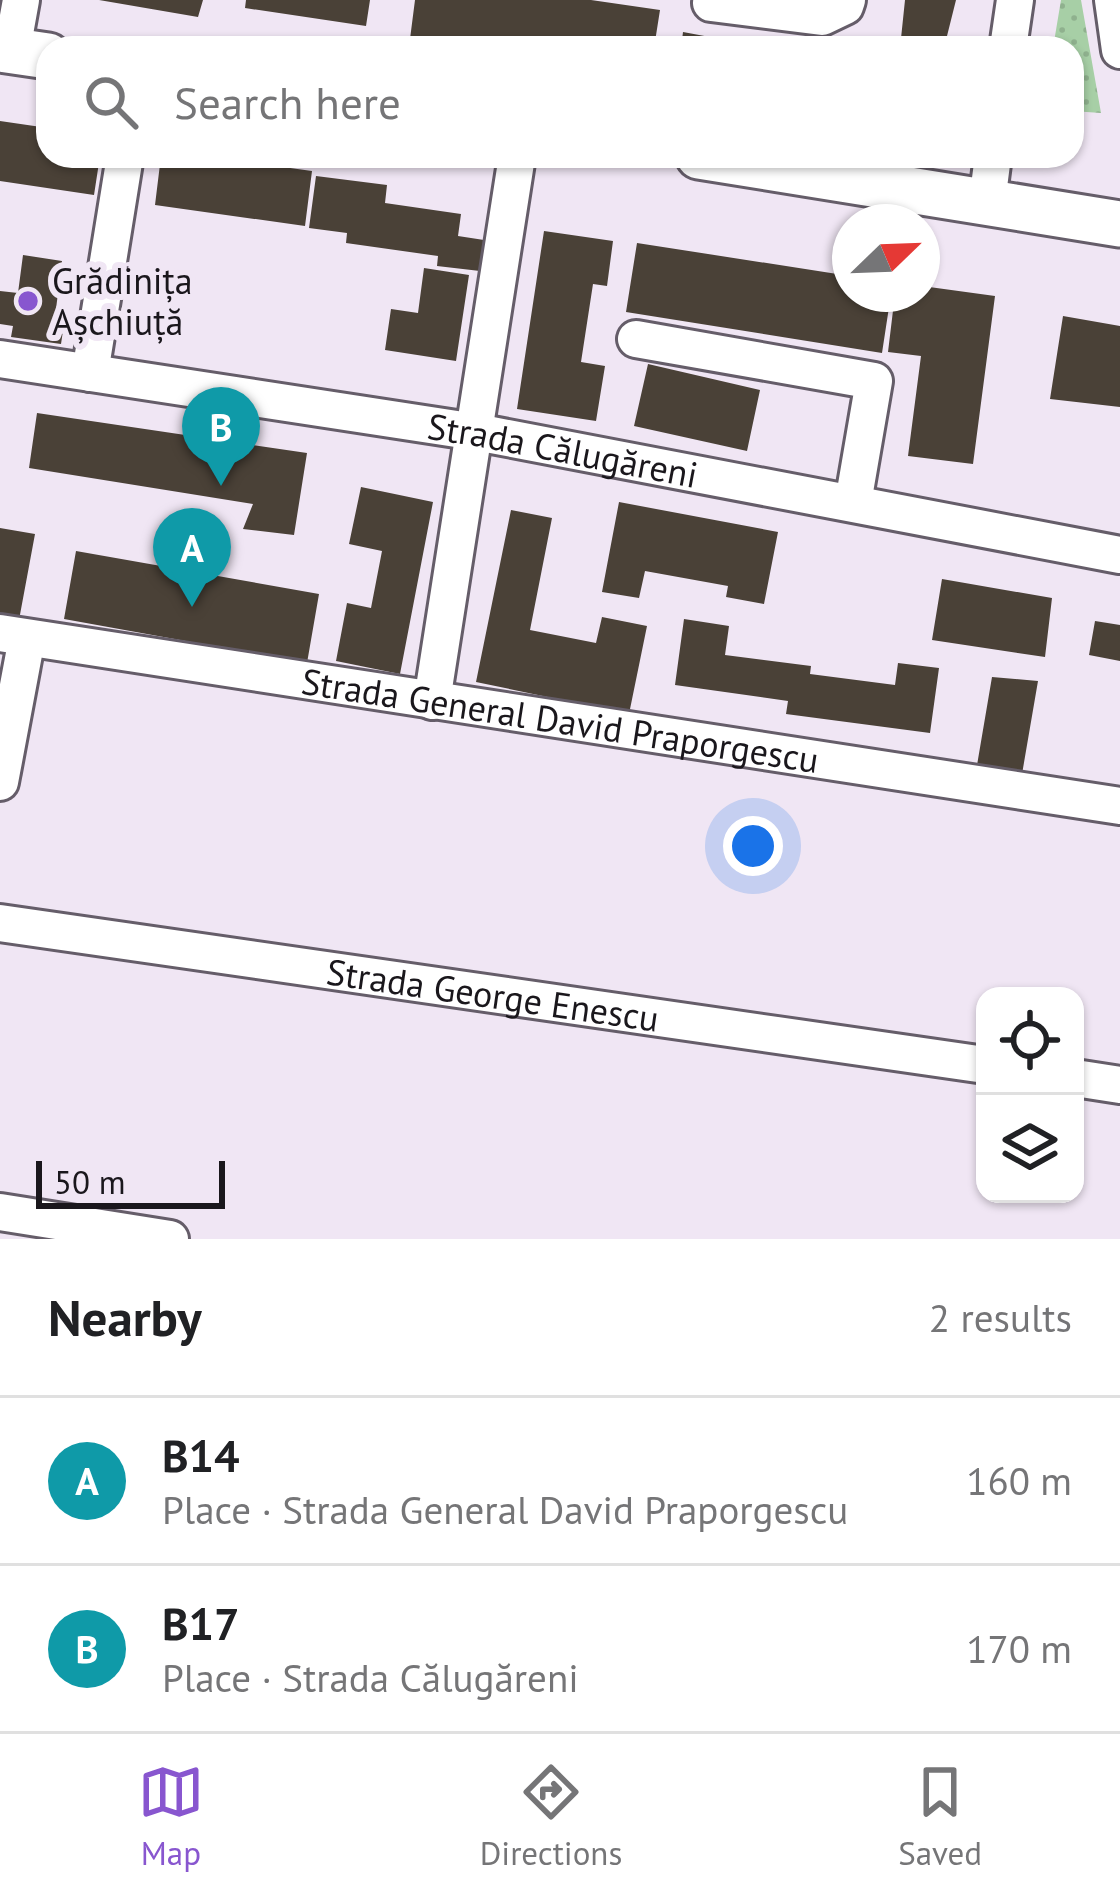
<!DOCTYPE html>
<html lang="en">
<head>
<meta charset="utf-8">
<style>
	:root { --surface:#fff; --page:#f6f6f6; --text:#202124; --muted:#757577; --line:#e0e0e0; --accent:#8856cf }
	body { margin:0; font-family:"PT Sans",sans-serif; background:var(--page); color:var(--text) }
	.controls { position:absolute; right:36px; bottom:36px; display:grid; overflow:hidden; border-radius:24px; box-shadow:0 3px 9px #0004 }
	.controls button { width:108px; height:108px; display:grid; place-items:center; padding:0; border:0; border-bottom:3px solid var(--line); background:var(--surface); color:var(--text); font:60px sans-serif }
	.compass { position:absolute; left:832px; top:204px; width:108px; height:108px; border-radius:50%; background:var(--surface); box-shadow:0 3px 9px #0004; rotate:67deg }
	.scale { position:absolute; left:36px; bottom:30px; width:189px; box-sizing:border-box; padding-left:12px; border:6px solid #1a171c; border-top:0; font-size:33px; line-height:42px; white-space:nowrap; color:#1a171c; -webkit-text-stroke:9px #f0e6f4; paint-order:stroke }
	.you { position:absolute; left:753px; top:846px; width:42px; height:42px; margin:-30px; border:9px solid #fff; border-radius:50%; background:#1a73e8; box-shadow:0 0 0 18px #1a73e833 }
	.badge { display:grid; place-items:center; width:78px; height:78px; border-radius:50%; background:var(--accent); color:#fff; font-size:39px; font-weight:700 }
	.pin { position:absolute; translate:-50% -99px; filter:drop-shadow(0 3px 6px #0008) }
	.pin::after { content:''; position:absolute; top:63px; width:42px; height:36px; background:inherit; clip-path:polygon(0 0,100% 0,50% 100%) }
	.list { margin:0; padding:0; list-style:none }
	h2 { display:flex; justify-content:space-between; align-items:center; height:156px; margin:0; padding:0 48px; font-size:51px }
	h2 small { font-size:39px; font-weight:400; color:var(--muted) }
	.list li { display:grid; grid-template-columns:78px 1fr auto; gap:36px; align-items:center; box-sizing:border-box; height:168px; padding:0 48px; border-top:3px solid var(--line) }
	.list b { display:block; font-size:45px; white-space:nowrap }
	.list p { margin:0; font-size:39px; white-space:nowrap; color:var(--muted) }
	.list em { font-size:39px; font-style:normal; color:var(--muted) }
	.icon { flex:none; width:66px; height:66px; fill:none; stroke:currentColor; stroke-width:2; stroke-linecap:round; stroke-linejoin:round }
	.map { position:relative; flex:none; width:1120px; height:1239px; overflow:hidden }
	.search { position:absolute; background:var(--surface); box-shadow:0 3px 9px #0004; left:36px; right:36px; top:36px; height:132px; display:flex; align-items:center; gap:30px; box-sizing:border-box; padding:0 42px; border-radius:36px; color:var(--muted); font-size:45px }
	.sheet { height:492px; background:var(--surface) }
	nav { display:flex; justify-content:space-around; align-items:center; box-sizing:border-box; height:168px; border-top:3px solid var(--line); background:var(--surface); font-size:33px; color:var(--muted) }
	nav a { display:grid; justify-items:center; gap:6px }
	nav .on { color:var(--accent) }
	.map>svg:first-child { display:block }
	.grass { fill:url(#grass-dots) }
	.building { fill:#4a4137 }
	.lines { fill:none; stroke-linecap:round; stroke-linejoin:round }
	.minor-casing { stroke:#655d69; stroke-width:42 }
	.major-casing { stroke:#655d69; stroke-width:51 }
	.minor { stroke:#fff; stroke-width:36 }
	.major { stroke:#fff; stroke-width:45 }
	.poi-dot { fill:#8856cf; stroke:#f0e6f4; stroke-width:4.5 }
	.labels { text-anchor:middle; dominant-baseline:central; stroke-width:12; stroke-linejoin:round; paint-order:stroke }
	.poi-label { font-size:36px; fill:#1a171c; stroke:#f0e6f4; text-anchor:start }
	.street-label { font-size:36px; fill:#1a171c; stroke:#f0e6f4 }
</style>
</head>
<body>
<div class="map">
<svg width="1120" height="1239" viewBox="0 0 1120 1239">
	<defs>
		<pattern id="grass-dots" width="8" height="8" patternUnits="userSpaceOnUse" patternTransform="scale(3)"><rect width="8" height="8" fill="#a7cfa6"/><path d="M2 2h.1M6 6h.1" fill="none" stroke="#8fb18e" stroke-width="1.8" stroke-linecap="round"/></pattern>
	</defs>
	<rect width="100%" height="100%" fill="#f0e6f4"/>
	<path class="grass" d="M1061,0H1081L1101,113L1072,111V48H1053Z"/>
	<path class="building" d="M99,0H203L198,17Z
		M246,0H370L366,26L245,8Z
		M415,0H591L660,10L654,48H471L410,39Z
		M905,0H956L944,48H900Z
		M683,32L758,46V48H681Z
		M0,121L48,128V156H100L94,195L0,181Z
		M161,156H204L312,171L305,226L155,205Z
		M316,176L387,185L385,203L461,214L458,236L484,240L480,271L437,266L438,256L346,243L347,233L309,228Z
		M544,231L613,241L607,286L593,284L581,362L605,366L596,421L517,409Z
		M637,243L850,276V294H891L882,353L626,312Z
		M23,255L62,261L56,309L66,311L61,344L11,337L13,326L0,324V291L18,293Z
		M424,268L469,275L456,361L385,350L391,309L418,313Z
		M922,286L995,296L973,464L908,456L921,356L888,352L895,294H922Z
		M1063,316L1120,326V407L1050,399Z
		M648,364L760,390L747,451L634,426Z
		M37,413L307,453L294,535L243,529L253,504L29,468Z
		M361,487L433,502L400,674L336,661L347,603L371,608L382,551L349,544Z
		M619,502L778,532L764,604L726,597L728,586L645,571L639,598L602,592Z
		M511,510L552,518L530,630L596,643L602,617L647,626L629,714L476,682Z
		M0,528L35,534L19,620L0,616Z
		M76,551L319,594L307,663L64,619Z
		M942,579L1052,598L1045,657L932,640Z
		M684,619L729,626L725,655L811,666L810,674L895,685L898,663L939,668L930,733L786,714L788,701L675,685Z
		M1095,621L1120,625V661L1089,655Z
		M992,677L1038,681L1021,780L975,777Z"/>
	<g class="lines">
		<defs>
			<g id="minor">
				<path d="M1113,0L1120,50"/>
				<path d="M711,3L822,17L845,6L847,0"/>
				<path d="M1008,48L1015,0"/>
				<path d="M12,50L21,0"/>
				<path d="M987,202L993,156"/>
				<path d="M636,339L874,381L853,503"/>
				<path id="s1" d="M0,359L476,432L1120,555"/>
				<path d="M90,373L125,156"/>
				<path id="s2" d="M0,633L1120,806"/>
				<path d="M432,701L517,156"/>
				<path d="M0,782L27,638"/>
				<path id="s3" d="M0,923L985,1065"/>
				<path d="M1075,1078L1120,1085"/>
				<path d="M0,1212L170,1239"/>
			</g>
			<path id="major" d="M0,49L48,56
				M699,156L1120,224"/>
		</defs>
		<use href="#minor" class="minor-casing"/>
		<use href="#major" class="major-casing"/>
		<use href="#minor" class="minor"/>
		<use href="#major" class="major"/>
	</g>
	<circle class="poi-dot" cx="28" cy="301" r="12"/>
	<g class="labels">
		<g class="poi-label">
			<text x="52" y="280">Grădinița<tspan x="52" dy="41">Așchiuță</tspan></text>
		</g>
		<g class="street-label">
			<text stroke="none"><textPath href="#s1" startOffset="570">Strada Călugăreni</textPath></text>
			<text stroke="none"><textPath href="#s2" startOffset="567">Strada General David Praporgescu</textPath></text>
			<text stroke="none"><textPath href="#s3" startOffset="498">Strada George Enescu</textPath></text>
		</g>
	</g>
</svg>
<div class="controls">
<button><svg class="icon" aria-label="locate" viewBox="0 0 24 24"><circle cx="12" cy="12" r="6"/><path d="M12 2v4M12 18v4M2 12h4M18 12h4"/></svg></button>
<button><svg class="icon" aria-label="layers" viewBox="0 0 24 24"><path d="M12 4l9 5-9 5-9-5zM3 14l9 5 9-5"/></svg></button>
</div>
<svg class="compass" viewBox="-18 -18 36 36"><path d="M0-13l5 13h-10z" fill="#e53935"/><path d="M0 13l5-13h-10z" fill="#757577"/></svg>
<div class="scale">50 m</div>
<div class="you"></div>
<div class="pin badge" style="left:192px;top:607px;background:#0f9aa8">A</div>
<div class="pin badge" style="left:221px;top:486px;background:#0f9aa8">B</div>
<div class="search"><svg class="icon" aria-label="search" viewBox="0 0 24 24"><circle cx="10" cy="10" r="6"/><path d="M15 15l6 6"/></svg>Search here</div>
</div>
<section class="sheet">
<h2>Nearby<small>2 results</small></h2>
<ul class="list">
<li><span class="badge" style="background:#0f9aa8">A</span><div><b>B14</b><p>Place · Strada General David Praporgescu</p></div><em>160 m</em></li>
<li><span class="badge" style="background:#0f9aa8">B</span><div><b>B17</b><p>Place · Strada Călugăreni</p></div><em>170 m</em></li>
</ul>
</section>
<nav>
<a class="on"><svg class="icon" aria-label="map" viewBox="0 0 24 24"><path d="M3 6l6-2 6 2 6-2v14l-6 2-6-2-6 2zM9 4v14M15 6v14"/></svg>Map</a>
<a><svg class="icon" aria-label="directions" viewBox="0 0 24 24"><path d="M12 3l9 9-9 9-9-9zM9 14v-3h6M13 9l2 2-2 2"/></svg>Directions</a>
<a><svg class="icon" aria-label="saved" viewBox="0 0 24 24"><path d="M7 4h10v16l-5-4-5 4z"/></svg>Saved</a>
</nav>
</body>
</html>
